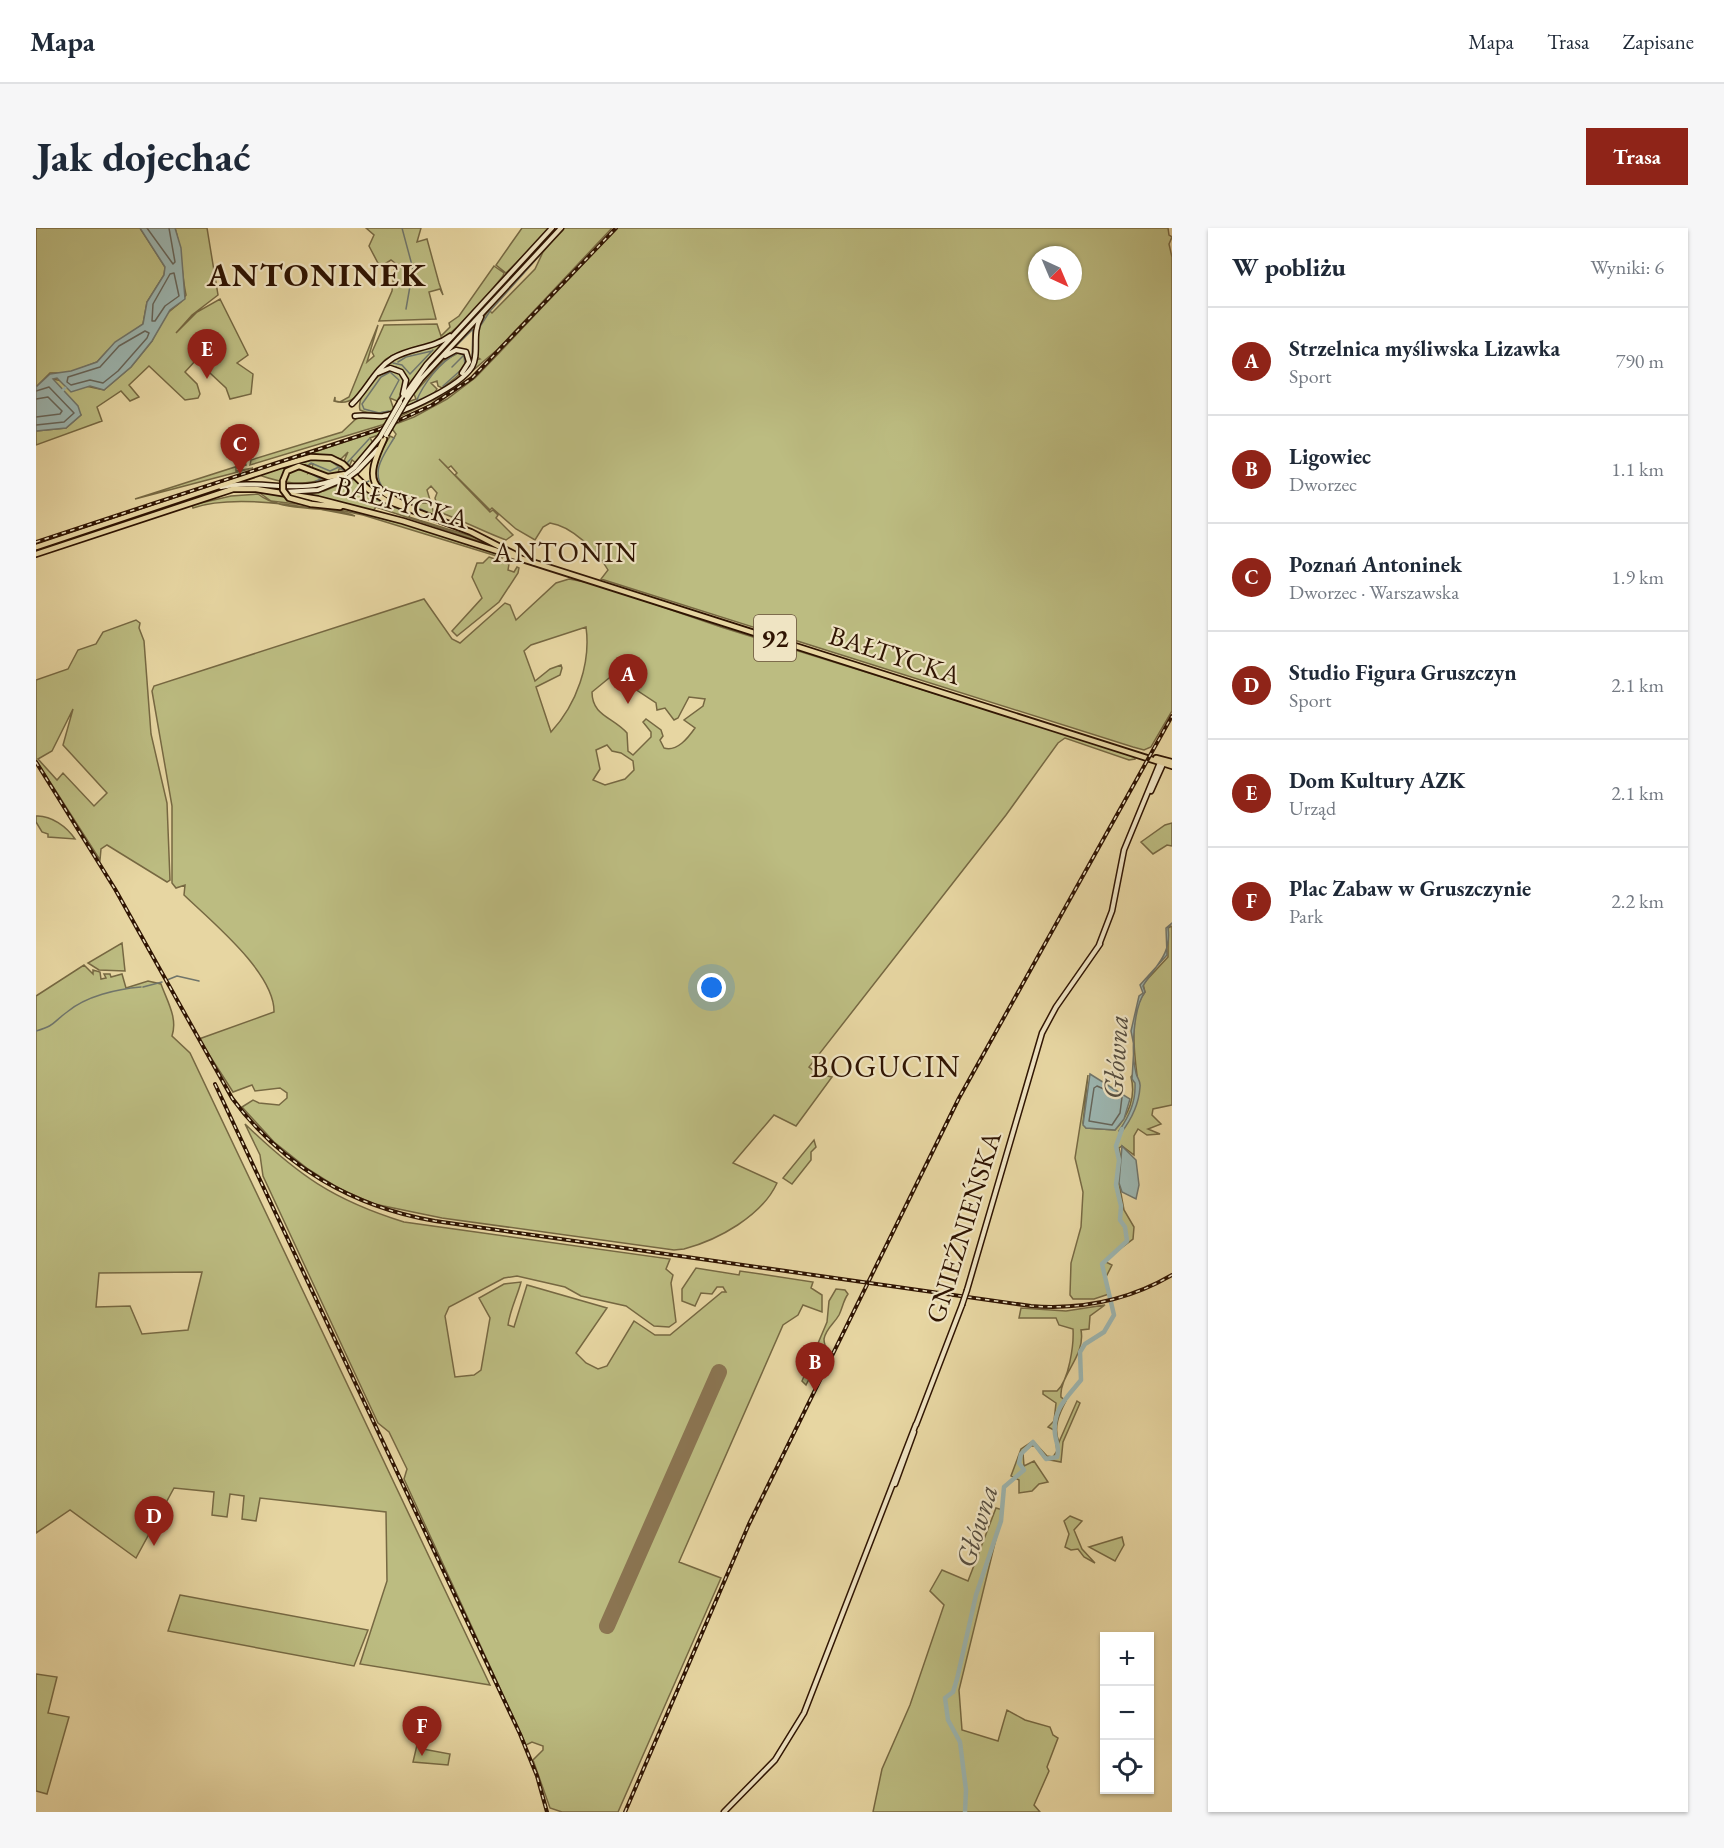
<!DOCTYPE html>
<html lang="pl">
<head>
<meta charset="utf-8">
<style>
	:root { --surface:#fff; --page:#f6f6f7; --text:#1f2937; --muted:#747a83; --line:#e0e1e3; --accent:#8f2418 }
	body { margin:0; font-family:"EB Garamond",serif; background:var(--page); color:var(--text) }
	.controls { position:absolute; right:18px; bottom:18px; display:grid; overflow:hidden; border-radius:0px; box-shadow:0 2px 4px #0004 }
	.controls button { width:54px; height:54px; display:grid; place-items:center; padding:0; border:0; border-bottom:2px solid var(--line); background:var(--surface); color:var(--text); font:30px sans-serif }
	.compass { position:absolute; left:992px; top:18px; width:54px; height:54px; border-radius:50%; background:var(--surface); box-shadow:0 2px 4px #0004; rotate:136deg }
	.you { position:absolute; left:676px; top:760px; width:21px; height:21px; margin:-15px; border:4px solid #fff; border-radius:50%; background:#1a73e8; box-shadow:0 0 0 9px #1a73e833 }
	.badge { display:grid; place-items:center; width:39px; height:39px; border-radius:50%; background:var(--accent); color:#fff; font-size:20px; font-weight:700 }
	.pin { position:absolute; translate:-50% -50px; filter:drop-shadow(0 2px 3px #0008) }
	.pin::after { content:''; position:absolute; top:32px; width:21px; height:18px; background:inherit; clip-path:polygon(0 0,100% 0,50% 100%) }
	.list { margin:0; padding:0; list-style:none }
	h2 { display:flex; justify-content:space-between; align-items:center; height:78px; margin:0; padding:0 24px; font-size:26px }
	h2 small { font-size:20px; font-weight:400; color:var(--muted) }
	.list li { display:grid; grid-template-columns:39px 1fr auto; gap:18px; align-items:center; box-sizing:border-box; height:108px; padding:0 24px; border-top:2px solid var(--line) }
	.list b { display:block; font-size:22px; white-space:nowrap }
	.list p { margin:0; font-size:20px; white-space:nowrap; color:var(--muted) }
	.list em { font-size:20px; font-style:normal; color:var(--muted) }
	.icon { flex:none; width:33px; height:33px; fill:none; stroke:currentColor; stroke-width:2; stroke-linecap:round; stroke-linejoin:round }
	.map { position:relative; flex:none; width:1136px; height:1584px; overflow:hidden; border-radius:0px }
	header { display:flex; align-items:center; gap:36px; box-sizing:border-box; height:84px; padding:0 30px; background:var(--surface); border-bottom:2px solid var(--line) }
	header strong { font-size:28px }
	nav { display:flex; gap:33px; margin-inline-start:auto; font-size:21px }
	.intro { display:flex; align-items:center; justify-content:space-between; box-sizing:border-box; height:144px; padding:0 36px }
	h1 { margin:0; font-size:42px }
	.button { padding:15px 27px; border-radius:0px; background:var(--accent); color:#fff; font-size:21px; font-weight:700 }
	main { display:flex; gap:36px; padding:0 36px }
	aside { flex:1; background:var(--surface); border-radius:0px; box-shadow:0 2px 4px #0004 }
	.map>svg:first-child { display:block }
	.green { fill:#bcbc81; stroke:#766842; stroke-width:1.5; fill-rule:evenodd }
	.water { fill:#9cb6b1; stroke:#70756b; stroke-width:1.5 }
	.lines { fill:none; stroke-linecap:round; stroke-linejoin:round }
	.shore { stroke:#66655a; stroke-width:1.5 }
	.stream { stroke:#70756b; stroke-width:1.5 }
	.canal { stroke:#9cb6b1; stroke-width:3 }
	.river { stroke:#9cb6b1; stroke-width:4.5 }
	.runway { stroke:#8b7552; stroke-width:16 }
	.secondary-casing { stroke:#2f1402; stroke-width:7 }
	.primary-casing { stroke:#2f1402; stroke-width:8 }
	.secondary { stroke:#efe4c3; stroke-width:4 }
	.primary { stroke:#e7d6a2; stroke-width:4.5 }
	.rail-casing { stroke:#2f1402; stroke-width:4 }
	.rail { stroke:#efe4c3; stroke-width:1.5; stroke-dasharray:4.5; stroke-linecap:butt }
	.secondary-bridge-casing { stroke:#2f1402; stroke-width:7; stroke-linecap:butt }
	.primary-bridge-casing { stroke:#2f1402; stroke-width:8; stroke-linecap:butt }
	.secondary-bridge { stroke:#efe4c3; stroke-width:4 }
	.primary-bridge { stroke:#e7d6a2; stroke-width:4.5 }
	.labels { text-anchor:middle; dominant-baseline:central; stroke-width:4.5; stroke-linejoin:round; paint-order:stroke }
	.shield { fill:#efe4c3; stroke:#69523c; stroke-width:1.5 }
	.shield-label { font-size:26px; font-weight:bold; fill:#2f1402 }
	.street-label { font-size:27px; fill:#2f1402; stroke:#efe4c3 }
	.neighbourhood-label { font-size:28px; letter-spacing:1.5px; fill:#2f1402; stroke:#efe4c3 }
	.water-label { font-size:28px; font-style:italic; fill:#554d3f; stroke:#efe4c3 }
	.quarter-label { font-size:30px; letter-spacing:1.5px; fill:#2f1402; stroke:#efe4c3 }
	.district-label { font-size:33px; font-weight:bold; letter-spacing:1.5px; fill:#2f1402; stroke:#efe4c3 }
</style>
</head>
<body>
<header>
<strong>Mapa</strong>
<nav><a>Mapa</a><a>Trasa</a><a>Zapisane</a></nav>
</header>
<div class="intro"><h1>Jak dojechać</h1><a class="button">Trasa</a></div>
<main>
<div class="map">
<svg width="1136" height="1584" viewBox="0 0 1136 1584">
	<rect width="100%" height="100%" fill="#e7d6a2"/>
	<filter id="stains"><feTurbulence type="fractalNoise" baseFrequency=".00333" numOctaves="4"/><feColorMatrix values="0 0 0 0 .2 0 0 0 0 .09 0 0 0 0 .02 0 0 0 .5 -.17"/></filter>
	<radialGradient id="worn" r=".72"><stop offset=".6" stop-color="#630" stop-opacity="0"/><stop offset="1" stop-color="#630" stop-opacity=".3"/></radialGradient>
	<path class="green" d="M0,0H104L129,39L128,47L111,74L107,96L71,123L61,134L33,145H14L0,159Z
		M139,0H171L182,67L156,87L140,105L161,84L184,71L212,127L201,135L217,146L215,166L194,171L190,160L160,132L149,144L161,156L164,166L162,170L149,172L113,138L93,157L103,169L94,173L85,163L61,179L66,193L0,217V203L30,200L45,187L15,153L17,151L68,162L95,139L116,113L129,87L145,74L150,67C145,44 146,22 139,0Z
		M330,0H385L381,14L391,11L403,55L407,67L404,61L393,64L400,91L343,93L356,63L359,35L355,32L344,39L333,18L338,7Z
		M486,0H515L470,45L460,37Z
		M527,0H576L462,121L408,167L346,197L214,237L215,232L306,204L322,189C329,188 337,191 345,190C381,185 421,161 440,132L444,131L441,129C440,109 440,98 453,82L456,85L499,41L507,24Z
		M581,0H1132L1133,7L1136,9L1133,16L1136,29V483L1115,519L1108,522L1097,519L565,351L572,342C562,324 536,298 514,295L507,299L499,312L480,301L456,280L454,282L419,247L421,245L415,238L412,240L403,231L454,284L457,282L462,287L460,290L477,307L470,312C448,304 426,292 403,284L399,270L401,265L395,258L391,262L394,272L386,275H395L398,286C391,288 381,281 373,277C334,258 331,245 354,208L358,210L360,206L357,202L334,210L337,215L320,235L316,232L313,239L308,233L312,224L305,231L280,226L208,247L341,203L378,189L411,171L439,150L464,124ZM1001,27H1037V63H1001Z
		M458,38L468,45L467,48C452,67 424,102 402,113C386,121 366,120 350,131C333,145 324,182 298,173L299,169V173L304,174L313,169L342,97L331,134L338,128L336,124L348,97L401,96L405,108L414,99L413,95L423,88Z
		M407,115L371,158C372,142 360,134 346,141L364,128Z
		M424,124L430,128C433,142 417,152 406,160L402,158L401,153L395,155L401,161C392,178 341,191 324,182C320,167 341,147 353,141L364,144C370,155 367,163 361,173L354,170L357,179L380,171L378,166L381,162L407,133Z
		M208,231L210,237L200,240V243L217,240L99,271L202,238Z
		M275,231L296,232L309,241H303L302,246L291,247L276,240L277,236H274L272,245L274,243L293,250C267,258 248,256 223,247Z
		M318,249L341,270L374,285L373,289L450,313L458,318L340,279L337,283L265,267L288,263L310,254L315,256Z
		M221,263L297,277L283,275L296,279C328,283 446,312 467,330L327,287L294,280L235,273Z
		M222,266C247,286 289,276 319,288C276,279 200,265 157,280L156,277L195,268Z
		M453,329L473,336L472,342L478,344L481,339L483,340L482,345L463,374L421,408L416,403L446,370L436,349L441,335H447Z
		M533,351L560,356L685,399L1099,528V531L1093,532L1029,510L1022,515L970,587L773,839L782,846L796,849L760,898L738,887L697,935L741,955C726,988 682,1012 648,1021L638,1022L406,990L338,976L302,960L272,941L238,914L206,879L217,872L223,875L243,877L251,870V865L244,860L219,863L216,857L197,864L163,811L238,784C239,745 175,693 148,667L149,657L140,660L136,655V578L116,463L118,458L388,371L416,411L424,415L469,375L474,377L480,392L520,355ZM550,399C555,435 541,476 515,504L500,459L524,447L526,440L525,437L514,441L499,453L488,423L495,417ZM578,446H588L593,457L620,475L621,482L629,480L638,492L642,490L653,469L669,471L667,478L648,492L659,500C652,510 641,524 628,520L624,512L627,508L625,502L610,491L607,494L615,504V509L597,527L592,523L591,505C577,489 556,488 556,464ZM571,517L576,523L585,525L597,533L598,542L589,551L569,557L557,552L564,541L560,522Z
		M100,392L104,395L103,400L108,413L115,506L131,575L134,652L131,654L71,617L65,621L64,632L0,532V452L32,441L42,422L60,416L67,404ZM37,481L27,517L71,565L58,578L27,545L21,552L2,531L16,523Z
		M0,588C15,587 31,599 39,611L12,609V606L6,604L0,594Z
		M1136,595V618L1131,617L1117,626L1105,614L1129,597Z
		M1136,698V877L1117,881L1116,887L1125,896L1112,901L1124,906L1111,907L1102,901L1098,908V927L1086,918L1083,920L1086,936L1083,955L1088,982L1098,999L1097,1011L1068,1033L1076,1037L1069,1051L1073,1066L1058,1071H1037L1034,1067L1035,1035L1045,999L1047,964L1039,930L1052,847L1047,895L1050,900L1079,902C1093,887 1100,868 1095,849L1098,845L1101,847C1098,823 1093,784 1109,764L1107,756L1132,729V700Z
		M86,715L89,743L63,742L52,735Z
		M48,737L57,746V742L64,744L65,751L70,750L68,746H74L75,749L86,746L90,760L112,753L125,756C131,773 142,790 136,808L154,825L454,1457L324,1436L351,1353L350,1284L224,1270L220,1293L206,1291L208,1268L194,1266L191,1289L176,1287L178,1264L138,1260L100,1330L34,1282L0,1305V768ZM166,1044L152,1102L106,1106L94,1078L60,1079L63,1045Z
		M209,896C262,947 297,972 368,994L634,1031L630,1041L637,1047L635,1055L640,1094L633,1099L618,1098L590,1078L545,1068L529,1059L481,1048L468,1050L413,1079L409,1088L419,1149L438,1147L445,1142L454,1090L443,1070L468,1056L485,1054C481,1069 474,1082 472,1097L478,1099L491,1057L571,1080L540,1125L550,1135L562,1141L571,1138L598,1093L619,1107H634L686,1064H690L687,1059H681L676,1066L665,1065L659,1078L646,1073V1061L660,1040L703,1047L704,1043L777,1054L775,1060L786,1067V1084L767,1077L762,1087L747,1097L643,1334L685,1350L582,1584H526L514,1580L497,1532L507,1522V1518L496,1514L490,1517L368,1251L371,1241L353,1204L342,1195L227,948L224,927Z
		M778,912L780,919L775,924V932L756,956L747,950Z
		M800,1061L809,1062L812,1066C807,1073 807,1079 803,1087C798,1096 790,1100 788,1111C788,1117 791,1119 789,1125C785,1138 776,1144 770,1157L766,1153L791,1094L793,1073Z
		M1069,1077L1054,1088L1053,1101L1045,1102C1050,1128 1023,1147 1025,1169L1030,1173C1023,1186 1017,1200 1023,1214L1041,1173L1044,1175L1027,1214L1025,1234L1009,1231L999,1218H995L987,1225L988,1238L998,1233L1012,1254L1003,1256L996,1263L983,1265V1252L975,1248L985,1221L997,1213L1011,1228L1017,1229L1021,1223L1018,1202L1012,1199L1018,1193L1020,1175L1007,1166V1163H1021C1033,1152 1038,1117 1037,1101L1023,1097L1020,1090H983L985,1080L1030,1083Z
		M960,1280L967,1282L923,1462L926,1502L962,1513L971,1482L989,1492L1014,1499L1017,1507L1022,1510L1011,1539L1013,1543L998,1577L1004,1584H837L846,1541L874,1477L908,1377L894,1363L906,1342L932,1353Z
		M1034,1288L1046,1293L1038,1302L1046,1321L1059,1335L1048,1329L1042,1321L1035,1322L1029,1319L1033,1306L1028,1293Z
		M1086,1309L1088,1317L1079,1333L1053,1319Z
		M144,1367L332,1402L318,1438L132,1403Z
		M0,1446L21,1449L12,1485L33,1489L11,1566L0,1563Z
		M381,1517L387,1521L414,1526L412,1537L377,1534Z"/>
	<path class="water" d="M104,0H139L145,20L149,71L134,82L116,113L95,139L68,162L54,158L35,164L21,150L17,151L42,178L45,187L30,200L0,203V159L14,146L35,143L61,134L79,114L107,96L111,74L128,47L129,39Z
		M1136,695L1132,700C1136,727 1118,739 1107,758L1109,764C1097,780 1095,825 1100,845C1101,850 1105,853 1104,859C1103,875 1095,892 1085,905L1083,903C1093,888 1100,874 1099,855L1096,851L1098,818L1095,803L1103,768L1107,765L1104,757L1131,727L1130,700Z
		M1054,846L1094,871L1088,891L1079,902L1050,900L1047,897Z
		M1086,918L1100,932L1103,957L1100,971L1086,964L1083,955Z"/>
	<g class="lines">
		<path class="shore" d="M111,0L137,36L139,34L133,0
			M138,45L143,68L129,78L119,93H116L117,76L134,46Z
			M109,103L113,105L111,110L82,143L67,155L54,152L35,157L31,154L32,149L64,139L83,118Z
			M0,163L13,159L38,185L28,194L0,197
			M0,171L12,169L26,183L24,186L0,189
			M1061,858L1086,869L1084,885L1076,897L1053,893L1058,860Z"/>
		<path class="stream" d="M366,0L377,41L370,81
			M443,100L454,83L504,27
			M420,118L437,101L436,131
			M428,128L429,137
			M362,134L370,129L396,123
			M357,135L366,137L374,146L397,122
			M416,139L427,128
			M407,158L426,141
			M380,174C387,156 404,134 421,125L428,127
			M373,177L400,164
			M353,183L343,185L328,181L326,176L345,149L354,144L363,152L354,169
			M293,232L311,245
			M254,238L280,231
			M271,238L275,235L294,243L303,239
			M315,239L311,235L333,211
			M270,243L285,251L280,253
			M320,245L329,255L333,253
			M315,248L340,271L365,282
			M330,255L338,262
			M349,263C333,244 348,227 358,210
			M353,266L393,285
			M312,282L372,297
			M131,752L141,748L163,753
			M107,759L126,754
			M0,803C20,797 16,795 31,784C50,768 81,761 105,759"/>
		<path class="canal" d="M26,163L29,160"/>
		<path class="river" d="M929,1584L930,1562L924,1514L912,1492L909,1470L917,1464L921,1451L940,1367L965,1293L968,1259L988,1242L983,1235L985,1226L997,1214L1010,1231L1021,1229C1024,1219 1020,1215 1019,1206C1016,1182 1032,1168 1045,1152L1044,1124L1049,1116L1068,1104L1078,1087L1066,1036L1091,1013L1089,999L1084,992L1085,978L1080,957L1083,932L1080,918L1086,901"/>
		<path class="runway" d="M571,1398L683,1144"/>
		<defs>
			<path id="secondary" d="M409,128L420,122L430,124L433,134L426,145
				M342,145L354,140L365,144L370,152L367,166
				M371,171L385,151L525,0
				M364,174L391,136L516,0
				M316,176C331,162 339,141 357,130C376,119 396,121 414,108
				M319,188C329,186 338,189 347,188C370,184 424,158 436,139C444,125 435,106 445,89
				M318,240L344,209
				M321,243L342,221
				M185,259C227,250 267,269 307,248
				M248,264L282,262L313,249
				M1115,563L1128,534
				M1063,717L1076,683L1088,622L1125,532
				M931,1062L1006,805L1020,779L1064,716
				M880,1197L926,1077
				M859,1256L878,1204
				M688,1584L739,1532L768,1485L880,1196"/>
			<path id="primary" d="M348,211C326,258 337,260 379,282
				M247,253L251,243L263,238L292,249L310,246
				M275,276L304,279
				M0,319L243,238L275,229L295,230L307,236L332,261L349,272L435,304L478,326
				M0,326L197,261H220L282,271L367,293L1136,538
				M1120,530L1136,534"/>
		</defs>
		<use href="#secondary" class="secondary-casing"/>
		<use href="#primary" class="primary-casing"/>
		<use href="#secondary" class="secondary"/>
		<use href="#primary" class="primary"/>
		<defs>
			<path id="rail" d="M0,314L344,201L396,177L436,150L580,0
				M0,534L79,661L196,870C246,938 317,979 399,993L995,1078C1045,1082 1093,1072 1136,1047
				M179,856L484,1506L501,1548L511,1584
				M589,1584L713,1296L923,870L1136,488"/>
		</defs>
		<use href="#rail" class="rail-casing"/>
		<use href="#rail" class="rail"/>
		<defs>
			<path id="secondary-bridge" d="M350,207L371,171
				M344,209L364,174
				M310,246L318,240
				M313,249L321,243
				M926,1077L931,1062"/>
			<path id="primary-bridge" d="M247,253V262L253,270L275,276"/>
		</defs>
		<use href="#secondary-bridge" class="secondary-bridge-casing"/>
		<use href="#primary-bridge" class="primary-bridge-casing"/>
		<use href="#secondary-bridge" class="secondary-bridge"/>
		<use href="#primary-bridge" class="primary-bridge"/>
	</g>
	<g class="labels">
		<rect class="shield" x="718" y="387" width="42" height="46" rx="4.5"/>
		<g class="shield-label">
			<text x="739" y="410">92</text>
		</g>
		<g class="street-label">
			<text transform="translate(366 274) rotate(15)">BAŁTYCKA</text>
			<text transform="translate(859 427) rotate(18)">BAŁTYCKA</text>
			<text transform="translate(927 999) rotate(-73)">GNIEŹNIEŃSKA</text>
		</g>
		<g class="neighbourhood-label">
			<text x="530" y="324">ANTONIN</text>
		</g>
		<g class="water-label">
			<text transform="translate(1079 829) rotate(-86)">Główna</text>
			<text transform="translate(940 1298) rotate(-73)">Główna</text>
		</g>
		<g class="quarter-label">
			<text x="850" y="838">BOGUCIN</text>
		</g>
		<g class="district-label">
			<text x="281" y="46">ANTONINEK</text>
		</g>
	</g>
	<rect width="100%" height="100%" filter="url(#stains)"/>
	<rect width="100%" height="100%" fill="url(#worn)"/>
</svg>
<div class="controls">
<button>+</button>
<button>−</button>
<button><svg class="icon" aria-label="locate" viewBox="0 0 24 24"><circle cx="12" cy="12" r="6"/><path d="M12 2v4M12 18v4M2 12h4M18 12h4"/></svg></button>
</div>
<svg class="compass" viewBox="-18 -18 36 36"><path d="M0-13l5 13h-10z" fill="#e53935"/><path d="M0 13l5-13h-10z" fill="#747a83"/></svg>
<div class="you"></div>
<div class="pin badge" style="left:592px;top:476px">A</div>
<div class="pin badge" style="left:779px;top:1164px">B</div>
<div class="pin badge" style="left:204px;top:246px">C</div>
<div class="pin badge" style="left:118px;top:1318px">D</div>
<div class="pin badge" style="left:171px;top:151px">E</div>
<div class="pin badge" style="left:386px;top:1528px">F</div>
</div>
<aside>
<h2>W pobliżu<small>Wyniki: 6</small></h2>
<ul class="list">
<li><span class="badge">A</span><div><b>Strzelnica myśliwska Lizawka</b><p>Sport</p></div><em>790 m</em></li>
<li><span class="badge">B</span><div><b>Ligowiec</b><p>Dworzec</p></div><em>1.1 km</em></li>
<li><span class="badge">C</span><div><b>Poznań Antoninek</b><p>Dworzec · Warszawska</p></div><em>1.9 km</em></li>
<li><span class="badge">D</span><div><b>Studio Figura Gruszczyn</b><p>Sport</p></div><em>2.1 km</em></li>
<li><span class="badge">E</span><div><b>Dom Kultury AZK</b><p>Urząd</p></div><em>2.1 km</em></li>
<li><span class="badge">F</span><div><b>Plac Zabaw w Gruszczynie</b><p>Park</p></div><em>2.2 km</em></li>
</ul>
</aside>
</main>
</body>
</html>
